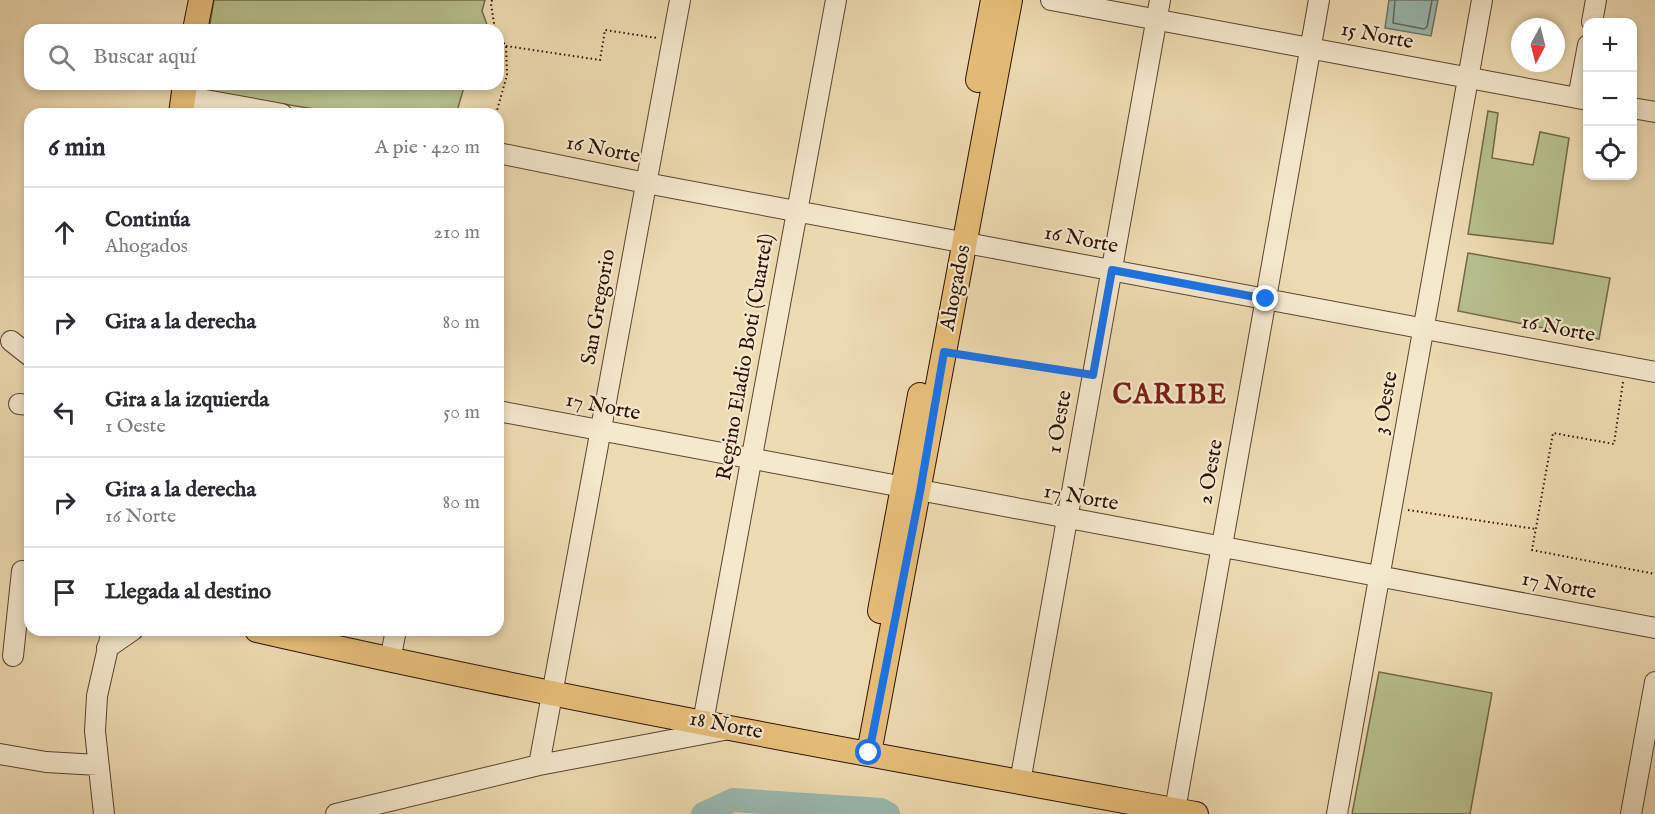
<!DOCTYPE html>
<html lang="es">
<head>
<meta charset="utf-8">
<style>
	:root { --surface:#fff; --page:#f2f2f3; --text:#2b2b33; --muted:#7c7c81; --line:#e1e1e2 }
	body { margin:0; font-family:"IM FELL English",serif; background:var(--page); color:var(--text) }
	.controls { position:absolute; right:18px; top:18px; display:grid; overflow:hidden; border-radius:12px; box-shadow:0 3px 9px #0003 }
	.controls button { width:54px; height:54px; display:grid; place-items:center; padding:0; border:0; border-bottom:2px solid var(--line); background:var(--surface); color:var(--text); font:30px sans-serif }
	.compass { position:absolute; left:1511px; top:18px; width:54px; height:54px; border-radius:50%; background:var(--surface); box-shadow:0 3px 9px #0003; rotate:187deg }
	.stop { position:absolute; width:18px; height:18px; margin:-14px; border:4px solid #1a73e8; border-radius:50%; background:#fff }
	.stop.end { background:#1a73e8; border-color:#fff; box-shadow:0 2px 6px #0008 }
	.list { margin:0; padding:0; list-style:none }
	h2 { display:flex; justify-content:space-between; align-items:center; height:78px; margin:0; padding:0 24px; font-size:26px }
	h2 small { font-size:20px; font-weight:400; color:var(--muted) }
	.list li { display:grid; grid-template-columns:39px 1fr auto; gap:18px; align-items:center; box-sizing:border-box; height:90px; padding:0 24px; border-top:2px solid var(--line) }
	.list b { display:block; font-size:22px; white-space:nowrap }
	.list p { margin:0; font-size:20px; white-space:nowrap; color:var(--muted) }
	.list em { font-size:20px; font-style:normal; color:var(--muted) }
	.icon { flex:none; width:33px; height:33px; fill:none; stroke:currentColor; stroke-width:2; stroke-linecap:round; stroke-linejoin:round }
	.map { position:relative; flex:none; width:1655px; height:814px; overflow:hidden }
	.search { position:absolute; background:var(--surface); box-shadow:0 3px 9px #0003; left:24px; top:24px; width:480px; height:66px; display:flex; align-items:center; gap:15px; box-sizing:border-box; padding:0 21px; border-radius:18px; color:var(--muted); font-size:22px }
	.panel { position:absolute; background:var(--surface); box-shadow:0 3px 9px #0003; left:24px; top:108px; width:480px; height:528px; border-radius:18px }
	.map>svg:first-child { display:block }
	.green { fill:#b7c08d; stroke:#72684a; stroke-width:1.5 }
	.water { fill:#9abab1; stroke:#6e766d; stroke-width:1.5 }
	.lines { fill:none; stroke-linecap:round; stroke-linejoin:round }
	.shore { stroke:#64665c; stroke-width:1.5 }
	.river { stroke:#9abab1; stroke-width:24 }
	.minor-casing { stroke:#5d4432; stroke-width:22 }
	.major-casing { stroke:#2d1107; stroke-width:26 }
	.path { stroke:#2d1107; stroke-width:2; stroke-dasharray:1.5 3; stroke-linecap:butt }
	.minor { stroke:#f4e8cd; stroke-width:20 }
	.major { stroke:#e7be79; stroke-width:24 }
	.route { stroke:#1a73e8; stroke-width:8 }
	.labels { text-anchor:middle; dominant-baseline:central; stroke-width:4.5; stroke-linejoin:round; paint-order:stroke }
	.street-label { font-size:21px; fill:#2d1107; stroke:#f4e8cd }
	.district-label { font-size:27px; font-weight:bold; letter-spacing:1.5px; fill:#7a1f14; stroke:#f4e8cd }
</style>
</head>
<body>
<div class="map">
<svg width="1655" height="814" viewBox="0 0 1655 814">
	<rect width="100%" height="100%" fill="#eedbb2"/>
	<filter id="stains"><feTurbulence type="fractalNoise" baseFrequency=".00333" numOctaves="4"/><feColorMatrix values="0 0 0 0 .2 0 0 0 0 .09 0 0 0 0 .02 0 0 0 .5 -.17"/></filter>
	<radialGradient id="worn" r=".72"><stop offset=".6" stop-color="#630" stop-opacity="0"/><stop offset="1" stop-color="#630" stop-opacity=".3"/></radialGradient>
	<path class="green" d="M214,0H485L482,11L489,30H209Z
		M198,84H465L456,114H346L197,90Z
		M1488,111L1498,113L1492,158L1533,165L1540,132L1569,138L1553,244L1468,234Z
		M1468,253L1610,278L1599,339L1458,311Z
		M1379,672L1492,693L1470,814H1352Z"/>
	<path class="water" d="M1389,0H1438L1431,36L1385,28Z"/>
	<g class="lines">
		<path class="shore" d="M1395,0L1393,23L1424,29L1427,27L1432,0"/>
		<path class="river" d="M703,814L733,800L881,810L888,814"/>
		<defs>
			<path id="minor" d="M1051,0L1588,100
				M1592,22L1596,0
				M183,96L282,114
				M1578,98L1588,45
				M1632,108L1655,112
				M498,153L646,183L1655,372
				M11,341L30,356
				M19,404L30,405
				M498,411L1655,628
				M107,648L133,630
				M13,656L22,571L30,573
				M390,660L396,630
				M703,722L836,0
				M0,754L46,762L98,765
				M539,765L680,0
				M1020,782L1160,0
				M1175,810L1319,0
				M104,814L95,731L97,696L112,630
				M336,814L539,765L724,730
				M1337,814L1482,0
				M1631,814L1655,682"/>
			<path id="major" d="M195,30L201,0
				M978,80L993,0
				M181,114L185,84
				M880,611L920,395
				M257,630C568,701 882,757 1196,814
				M869,753L1010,0"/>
		</defs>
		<use href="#minor" class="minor-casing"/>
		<use href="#major" class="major-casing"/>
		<path class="path" d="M492,0L491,4L495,30
			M506,46L600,60L605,30L657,38
			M496,114L507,75L506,46L498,34
			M962,355L1078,373
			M1623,382L1614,444L1553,433L1532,550L1655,574
			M1408,510L1536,529"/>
		<use href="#minor" class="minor"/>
		<use href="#major" class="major"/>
	</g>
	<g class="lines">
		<path class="route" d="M869,753L920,492L944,352L1093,375L1112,270L1266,299"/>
	</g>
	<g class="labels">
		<g class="street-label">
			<text transform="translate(1377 36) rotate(11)">15 Norte</text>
			<text transform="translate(603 150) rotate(11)">16 Norte</text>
			<text transform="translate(1081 240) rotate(11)">16 Norte</text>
			<text transform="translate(956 288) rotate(-79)">Ahogados</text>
			<text transform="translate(599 307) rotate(-80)">San Gregorio</text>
			<text transform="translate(1558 329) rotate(11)">16 Norte</text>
			<text transform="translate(746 357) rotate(-80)">Regino Eladio Boti (Cuartel)</text>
			<text transform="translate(1386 403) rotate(-80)">3 Oeste</text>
			<text transform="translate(603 407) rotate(11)">17 Norte</text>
			<text transform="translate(1060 422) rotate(-80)">1 Oeste</text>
			<text transform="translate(1211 472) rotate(-80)">2 Oeste</text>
			<text transform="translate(1081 498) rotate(10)">17 Norte</text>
			<text transform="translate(1559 586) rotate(11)">17 Norte</text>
			<text transform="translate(726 726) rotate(11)">18 Norte</text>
		</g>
		<g class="district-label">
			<text x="1170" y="396">CARIBE</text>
		</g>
	</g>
	<rect width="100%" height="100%" filter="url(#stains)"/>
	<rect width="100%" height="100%" fill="url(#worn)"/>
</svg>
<div class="controls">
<button>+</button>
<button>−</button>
<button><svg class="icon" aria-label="locate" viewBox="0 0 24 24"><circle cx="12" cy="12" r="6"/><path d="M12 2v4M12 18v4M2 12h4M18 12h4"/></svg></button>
</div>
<svg class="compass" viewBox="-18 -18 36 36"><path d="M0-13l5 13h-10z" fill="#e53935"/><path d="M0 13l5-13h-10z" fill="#7c7c81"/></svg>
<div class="stop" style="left:869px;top:753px"></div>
<div class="stop end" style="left:1266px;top:299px"></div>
<div class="search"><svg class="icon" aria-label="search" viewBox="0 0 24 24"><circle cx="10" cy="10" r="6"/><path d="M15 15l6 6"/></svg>Buscar aquí</div>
<section class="panel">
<h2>6 min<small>A pie · 420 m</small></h2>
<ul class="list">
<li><svg class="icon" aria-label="ahead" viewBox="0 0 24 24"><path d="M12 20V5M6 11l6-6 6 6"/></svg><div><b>Continúa</b><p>Ahogados</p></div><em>210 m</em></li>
<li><svg class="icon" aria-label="right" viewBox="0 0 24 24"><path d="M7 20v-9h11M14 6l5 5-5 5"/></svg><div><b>Gira a la derecha</b></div><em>80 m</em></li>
<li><svg class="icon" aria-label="left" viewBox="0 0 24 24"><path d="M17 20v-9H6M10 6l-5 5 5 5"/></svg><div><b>Gira a la izquierda</b><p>1 Oeste</p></div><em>50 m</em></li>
<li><svg class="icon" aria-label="right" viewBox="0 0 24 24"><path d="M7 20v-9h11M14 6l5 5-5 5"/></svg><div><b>Gira a la derecha</b><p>16 Norte</p></div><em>80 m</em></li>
<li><svg class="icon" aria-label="arrive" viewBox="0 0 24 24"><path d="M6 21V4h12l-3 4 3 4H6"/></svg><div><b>Llegada al destino</b></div></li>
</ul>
</section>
</div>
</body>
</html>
